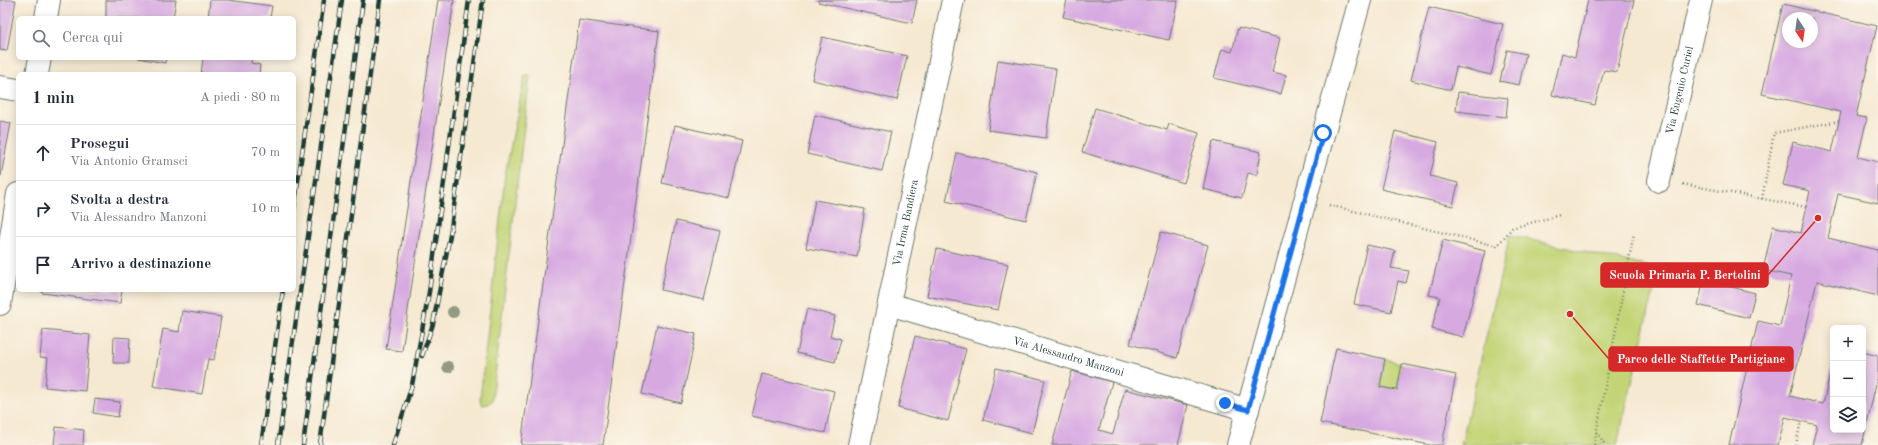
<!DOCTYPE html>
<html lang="it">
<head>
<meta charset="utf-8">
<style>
	:root { --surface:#fff; --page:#f2f2f3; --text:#1f2937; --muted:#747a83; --line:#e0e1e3 }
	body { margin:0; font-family:"Old Standard TT",serif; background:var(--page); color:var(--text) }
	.controls { position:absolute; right:12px; bottom:12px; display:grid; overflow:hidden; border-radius:6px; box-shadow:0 2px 10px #0003 }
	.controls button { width:36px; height:36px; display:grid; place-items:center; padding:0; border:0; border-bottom:1px solid var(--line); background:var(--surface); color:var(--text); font:20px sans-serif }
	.compass { position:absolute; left:1782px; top:12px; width:36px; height:36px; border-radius:50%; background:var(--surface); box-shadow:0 2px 10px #0003; rotate:167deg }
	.stop { position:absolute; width:12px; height:12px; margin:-9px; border:3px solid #1a73e8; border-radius:50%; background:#fff }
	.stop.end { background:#1a73e8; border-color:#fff; box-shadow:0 1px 4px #0008 }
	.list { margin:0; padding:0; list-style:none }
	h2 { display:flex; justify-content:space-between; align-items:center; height:52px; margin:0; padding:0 16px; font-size:17px }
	h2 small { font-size:13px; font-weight:400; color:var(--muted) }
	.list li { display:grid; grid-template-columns:26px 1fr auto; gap:12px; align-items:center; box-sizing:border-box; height:56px; padding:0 16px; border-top:1px solid var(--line) }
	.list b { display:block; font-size:15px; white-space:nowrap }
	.list p { margin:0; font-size:13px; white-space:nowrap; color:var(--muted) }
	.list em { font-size:13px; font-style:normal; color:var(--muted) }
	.icon { flex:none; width:22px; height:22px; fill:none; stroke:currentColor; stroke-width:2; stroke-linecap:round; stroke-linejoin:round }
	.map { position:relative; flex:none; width:1878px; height:445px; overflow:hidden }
	.search { position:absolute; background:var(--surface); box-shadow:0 2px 10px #0003; left:16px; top:16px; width:280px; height:44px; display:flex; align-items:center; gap:10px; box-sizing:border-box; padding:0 14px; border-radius:6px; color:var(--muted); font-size:15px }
	.panel { position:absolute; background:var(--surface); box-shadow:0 2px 10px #0003; left:16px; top:72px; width:280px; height:220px; border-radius:6px }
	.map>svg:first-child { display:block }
	.green { fill:#c2d476; stroke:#708855 }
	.building { fill:#d7a9e1; fill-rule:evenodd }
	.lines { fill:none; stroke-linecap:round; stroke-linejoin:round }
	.minor-casing { stroke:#6a796b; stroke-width:24 }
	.primary-casing { stroke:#6a796b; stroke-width:24 }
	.path { stroke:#6a796b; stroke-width:2.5; stroke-dasharray:1 3; stroke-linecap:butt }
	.minor { stroke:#fff; stroke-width:22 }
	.primary { stroke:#fff; stroke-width:22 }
	.rail-casing { stroke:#1f3d34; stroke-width:4.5 }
	.rail { stroke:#fbf7ec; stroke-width:3; stroke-dasharray:9; stroke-linecap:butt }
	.tree { fill:#929b82 }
	.route { stroke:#1a73e8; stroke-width:5 }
	.labels { text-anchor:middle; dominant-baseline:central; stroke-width:3; stroke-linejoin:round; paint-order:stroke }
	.street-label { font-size:11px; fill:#1f3d34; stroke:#fbf7ec }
	.leader { fill:none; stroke:#d62828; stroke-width:1.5 }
	.callout-dot { fill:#d62828; stroke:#fbf7ec; stroke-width:1.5 }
	.callout { fill:#d62828; stroke:#d62828; stroke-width:1.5 }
	.callout-label { font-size:12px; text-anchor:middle; font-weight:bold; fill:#fff }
</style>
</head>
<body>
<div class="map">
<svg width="1878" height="445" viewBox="0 0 1878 445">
	<rect width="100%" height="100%" fill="#fbf7ec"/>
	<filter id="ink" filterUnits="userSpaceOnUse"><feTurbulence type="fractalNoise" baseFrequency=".025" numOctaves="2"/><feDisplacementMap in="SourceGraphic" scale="8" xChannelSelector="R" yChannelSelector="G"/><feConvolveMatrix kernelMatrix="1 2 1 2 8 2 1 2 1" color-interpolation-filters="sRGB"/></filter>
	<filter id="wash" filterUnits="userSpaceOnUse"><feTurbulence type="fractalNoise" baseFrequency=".012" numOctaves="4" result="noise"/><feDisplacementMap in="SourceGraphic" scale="16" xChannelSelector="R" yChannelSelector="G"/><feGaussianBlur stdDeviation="0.9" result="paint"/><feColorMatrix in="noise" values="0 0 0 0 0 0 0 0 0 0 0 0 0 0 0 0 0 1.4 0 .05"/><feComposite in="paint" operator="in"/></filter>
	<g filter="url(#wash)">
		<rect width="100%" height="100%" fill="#f6e9d2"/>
		<path class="green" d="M525,75H530L492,401L487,404L482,405L480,400L505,175Z
			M1510,235L1659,269L1617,445H1461Z
			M1385,359L1402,364L1397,390L1380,387Z"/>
		<g id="blocks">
			<path class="building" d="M0,0H16L7,51L0,50Z
				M106,0H176L173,18H106Z
				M210,0H228L272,6L270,18H208Z
				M438,0H454L402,351L386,349Z
				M818,0H917L912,23L818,2Z
				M1067,0H1178L1169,40L1063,17Z
				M1588,0H1634L1617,72L1604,70L1595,105L1552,95L1562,53L1575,57Z
				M1783,4L1877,26L1856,116L1867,118L1858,157L1878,162V203L1838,194L1828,238L1878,250V296L1817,281L1790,396L1823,404L1833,361V430H1863V352L1878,356V375L1862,445H1812L1817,425L1785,417L1778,445H1729L1758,321L1780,326L1791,276L1763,270L1773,226L1801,233L1810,191L1783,185L1793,142L1832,152L1841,112L1762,94ZM1788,18H1812V42H1788Z
				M1429,7L1503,24L1491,75L1456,67L1451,90L1411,80Z
				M579,20L659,31L603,445H521Z
				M1238,28L1280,38L1272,72L1286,75L1281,94L1214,78L1222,49L1232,52Z
				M822,37L907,56L897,100L812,80Z
				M1507,50L1526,54L1519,85L1500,81Z
				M138,58H166L165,63Z
				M203,58H252L251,63L260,65L259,74H201Z
				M998,60L1056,69L1046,138L988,130Z
				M1458,92L1508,98L1506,117L1456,111Z
				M1095,108L1167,130L1169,124L1199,133L1184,183L1082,152Z
				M815,115L891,132L882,171L807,154Z
				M0,121L11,123L1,176H0Z
				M675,125L742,141L729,198L662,183Z
				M1395,131L1438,142L1430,176L1458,183L1453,206L1381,189Z
				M1213,141L1261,152L1257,175L1248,173L1242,198L1203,189Z
				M957,153L1037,172L1026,220L946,201Z
				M815,200L865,209L857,257L806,248Z
				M676,221L720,231L704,300L661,290Z
				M1161,232L1208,245L1177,358L1130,344Z
				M1443,240L1485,251L1463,337L1432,329L1440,297L1429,295Z
				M1367,245L1395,251L1391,268L1409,271L1406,283L1398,281L1391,312L1354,304Z
				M937,249L1008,264L998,310L927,296Z
				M1704,280L1755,293L1749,318L1698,305Z
				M42,290H122L120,303L42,293Z
				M807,309L835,316L830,336L841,339L835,362L797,353Z
				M182,311L221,317L214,360L208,359L202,394L153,386L163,329L179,332Z
				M657,325L696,334L681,403L642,394Z
				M43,330L90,335L85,391L45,387L48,358L40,357Z
				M915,336L966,349L948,421L898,408Z
				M114,337L130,338L129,363H113Z
				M1336,348L1385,359L1380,387L1397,390L1402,364L1456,375L1442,445H1430L1320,423Z
				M996,368L1045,380L1032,433L983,420Z
				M1072,371L1112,382L1099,430L1113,434L1125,389L1188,405L1178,445H1052Z
				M762,374L834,391L825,433L752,416Z
				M95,399L120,402L118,417L93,413Z
				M56,427L84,430L83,445H54Z"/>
		</g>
	</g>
	<g filter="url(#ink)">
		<use href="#blocks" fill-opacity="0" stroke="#6a796b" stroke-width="1"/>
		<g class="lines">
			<defs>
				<g id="minor">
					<path d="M46,18L49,0"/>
					<path d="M37,74L40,58"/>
					<path d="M0,87L18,90"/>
					<path id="s1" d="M1659,181L1701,0"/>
					<path d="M0,304L18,194"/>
					<path id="s2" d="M889,304L1248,410"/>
					<path id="s3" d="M859,445L953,0"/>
				</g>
				<path id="primary" d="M1238,445L1360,0"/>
			</defs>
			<use href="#minor" class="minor-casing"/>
			<use href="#primary" class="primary-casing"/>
			<path class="path" d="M1683,184L1806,207
				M1762,199L1774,133L1839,121
				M1329,205L1497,246L1512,228L1560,215
				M1597,432L1605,445
				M1594,445L1634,233
				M1796,445L1801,421"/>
			<use href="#minor" class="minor"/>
			<use href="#primary" class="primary"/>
			<defs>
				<path id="rail" d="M294,209L324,0
					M422,356L433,324L450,235L483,0
					M261,445L283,290
					M278,445L342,0
					M303,445L363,0
					M320,445L380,0
					M393,445L412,385L429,292L469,0"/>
			</defs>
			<use href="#rail" class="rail-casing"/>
			<use href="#rail" class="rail"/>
		</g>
		<g class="tree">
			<circle cx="453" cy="312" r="6"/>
			<circle cx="448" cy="367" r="6"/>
		</g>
	</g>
	<g class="lines" filter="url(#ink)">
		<path class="route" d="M1225,403L1248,410L1323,133"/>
	</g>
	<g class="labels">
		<g class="street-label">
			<text stroke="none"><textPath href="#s1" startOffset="93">Via Eugenio Curiel</textPath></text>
			<text stroke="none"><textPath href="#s3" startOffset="227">Via Irma Bandiera</textPath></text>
			<text stroke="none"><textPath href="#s2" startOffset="187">Via Alessandro Manzoni</textPath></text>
		</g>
	</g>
	<path class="leader" d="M1818 218L1768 275M1570 314L1609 359"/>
	<g class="callout-dot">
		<circle cx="1818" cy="218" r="4"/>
		<circle cx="1570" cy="314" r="4"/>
	</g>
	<g class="callout">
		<rect x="1601" y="263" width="167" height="24" rx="4"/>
		<rect x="1609" y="347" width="184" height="24" rx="4"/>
	</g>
	<g class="callout-label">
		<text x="1685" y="279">Scuola Primaria P. Bertolini</text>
		<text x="1701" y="363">Parco delle Staffette Partigiane</text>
	</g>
</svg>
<div class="controls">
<button>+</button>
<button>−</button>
<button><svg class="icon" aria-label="layers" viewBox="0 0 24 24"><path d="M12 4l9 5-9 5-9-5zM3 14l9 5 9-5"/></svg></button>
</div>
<svg class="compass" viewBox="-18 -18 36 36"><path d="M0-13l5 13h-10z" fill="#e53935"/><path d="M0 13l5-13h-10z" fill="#747a83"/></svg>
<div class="stop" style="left:1323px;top:133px"></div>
<div class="stop end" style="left:1225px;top:403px"></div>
<div class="search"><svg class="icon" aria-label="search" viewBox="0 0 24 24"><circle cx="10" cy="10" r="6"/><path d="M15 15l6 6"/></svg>Cerca qui</div>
<section class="panel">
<h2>1 min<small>A piedi · 80 m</small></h2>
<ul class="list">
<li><svg class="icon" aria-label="ahead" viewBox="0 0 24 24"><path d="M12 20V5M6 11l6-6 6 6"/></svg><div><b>Prosegui</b><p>Via Antonio Gramsci</p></div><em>70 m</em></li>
<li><svg class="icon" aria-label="right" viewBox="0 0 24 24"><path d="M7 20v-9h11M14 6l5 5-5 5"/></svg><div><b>Svolta a destra</b><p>Via Alessandro Manzoni</p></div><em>10 m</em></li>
<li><svg class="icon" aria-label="arrive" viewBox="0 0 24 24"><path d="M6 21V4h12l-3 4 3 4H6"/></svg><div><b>Arrivo a destinazione</b></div></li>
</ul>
</section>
</div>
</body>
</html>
